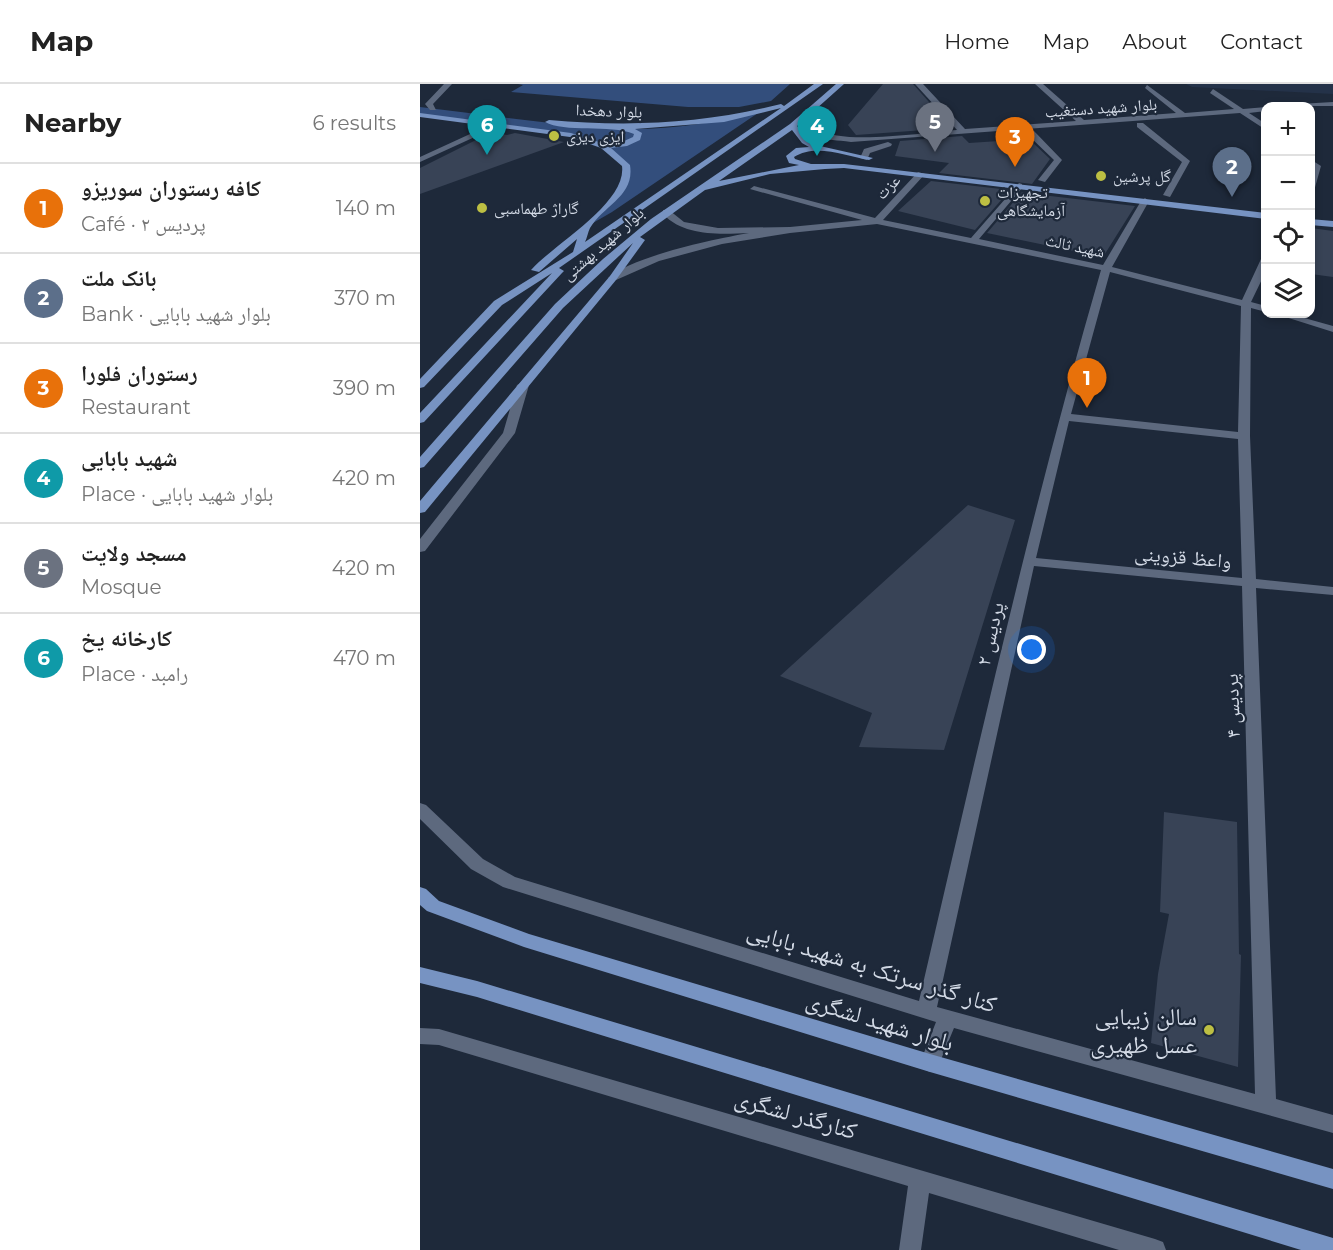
<!DOCTYPE html>
<html lang="en">
<head>
<meta charset="utf-8">
<style>
	:root { --surface:#fff; --page:#f6f6f6; --text:#222; --muted:#767676; --line:#e0e0e0; --accent:#111827 }
	body { margin:0; font-family:Montserrat,"Noto Naskh Arabic",sans-serif; background:var(--page); color:var(--text) }
	.controls { position:absolute; right:18px; top:18px; display:grid; overflow:hidden; border-radius:12px; box-shadow:0 3px 9px #0003 }
	.controls button { width:54px; height:54px; display:grid; place-items:center; padding:0; border:0; border-bottom:2px solid var(--line); background:var(--surface); color:var(--text); font:30px sans-serif }
	.you { position:absolute; left:612px; top:566px; width:21px; height:21px; margin:-15px; border:4px solid #fff; border-radius:50%; background:#1a73e8; box-shadow:0 0 0 9px #1a73e833 }
	.badge { display:grid; place-items:center; width:39px; height:39px; border-radius:50%; background:var(--accent); color:#fff; font-size:20px; font-weight:700 }
	.pin { position:absolute; translate:-50% -50px; filter:drop-shadow(0 2px 3px #0008) }
	.pin::after { content:''; position:absolute; top:32px; width:21px; height:18px; background:inherit; clip-path:polygon(0 0,100% 0,50% 100%) }
	.list { margin:0; padding:0; list-style:none }
	h2 { display:flex; justify-content:space-between; align-items:center; height:78px; margin:0; padding:0 24px; font-size:26px }
	h2 small { font-size:20px; font-weight:400; color:var(--muted) }
	.list li { display:grid; grid-template-columns:39px 1fr auto; gap:18px; align-items:center; box-sizing:border-box; height:90px; padding:0 24px; border-top:2px solid var(--line) }
	.list b { display:block; font-size:22px; white-space:nowrap }
	.list p { margin:0; font-size:20px; white-space:nowrap; color:var(--muted) }
	.list em { font-size:20px; font-style:normal; color:var(--muted) }
	.icon { flex:none; width:33px; height:33px; fill:none; stroke:currentColor; stroke-width:2; stroke-linecap:round; stroke-linejoin:round }
	.map { position:relative; flex:none; width:913px; height:1166px; overflow:hidden }
	header { display:flex; align-items:center; gap:36px; box-sizing:border-box; height:84px; padding:0 30px; background:var(--surface); border-bottom:2px solid var(--line) }
	header strong { font-size:28px }
	nav { display:flex; gap:33px; margin-inline-start:auto; font-size:21px }
	main { display:flex }
	aside { flex:1; background:var(--surface) }
	.map>svg:first-child { display:block }
	.built { fill:#243249 }
	.green { fill:#334e7c }
	.building { fill:#384356 }
	.lines { fill:none; stroke-linecap:round; stroke-linejoin:round }
	.minor { fill:#5d697e; fill-rule:evenodd }
	.major { fill:#7793c2; fill-rule:evenodd }
	.poi-dot { fill:#bdbf43; stroke:#1e293a; stroke-width:2 }
	.labels { text-anchor:middle; dominant-baseline:central; stroke-width:4.5; stroke-linejoin:round; paint-order:stroke }
	.far-street-label { font-size:16px; fill:#d3dae6; stroke:#1e293a }
	.far-poi-label { font-size:16px; fill:#d3dae6; stroke:#1e293a; text-anchor:start }
	.street-label { font-size:20px; fill:#d3dae6; stroke:#1e293a }
	.near-street-label { font-size:24px; fill:#d3dae6; stroke:#1e293a }
	.near-poi-label { font-size:24px; fill:#d3dae6; stroke:#1e293a; text-anchor:end }
</style>
</head>
<body>
<header>
<strong>Map</strong>
<nav><a>Home</a><a>Map</a><a>About</a><a>Contact</a></nav>
</header>
<main>
<aside>
<h2>Nearby<small>6 results</small></h2>
<ul class="list">
<li><span class="badge" style="background:#e8710a">1</span><div><b>کافه رستوران سوریزو</b><p>Café · پردیس ۲</p></div><em>140 m</em></li>
<li><span class="badge" style="background:#5c6f8a">2</span><div><b>بانک ملت</b><p>Bank · بلوار شهید بابایی</p></div><em>370 m</em></li>
<li><span class="badge" style="background:#e8710a">3</span><div><b>رستوران فلورا</b><p>Restaurant</p></div><em>390 m</em></li>
<li><span class="badge" style="background:#0f9aa8">4</span><div><b>شهید بابایی</b><p>Place · بلوار شهید بابایی</p></div><em>420 m</em></li>
<li><span class="badge" style="background:#6b7280">5</span><div><b>مسجد ولایت</b><p>Mosque</p></div><em>420 m</em></li>
<li><span class="badge" style="background:#0f9aa8">6</span><div><b>کارخانه یخ</b><p>Place · رامبد</p></div><em>470 m</em></li>
</ul>
</aside>
<div class="map">
<svg width="913" height="1166" viewBox="0 0 913 1166">
	<rect width="100%" height="100%" fill="#1e293a"/>
	<path class="built" d="M766,0H913V10L772,3Z"/>
	<path class="green" d="M98,0H370L351,17L319,23H268L91,8L103,1Z
		M0,23C68,31 137,42 206,45C250,46 296,38 338,29L192,128L166,143L201,107L207,84L184,62L151,51L0,31Z"/>
	<path class="building" d="M463,0H493L532,44L436,51L428,41Z
		M72,48L87,51L95,49L144,58L0,110V84Z
		M542,52L549,59L609,55L630,75L612,100L519,89L529,79L475,72L480,57Z
		M511,97L590,106L555,146L478,127Z
		M602,108L605,109L715,122L683,173L567,149Z
		M891,144L913,147V193L891,190Z
		M548,421L595,436L524,666L439,663L452,629L360,592Z
		M744,728L817,738L819,870L821,871L818,983L731,959L738,890L749,830L740,828Z"/>
	<g class="lines">
		<path class="minor" d="M24,0H32L13,20L16,26H10L5,20Z
			M495,0H503L545,45L656,37L615,0H623L664,36L756,29L725,4L727,1L765,29L814,25L790,9L793,5L823,25L846,23V27L829,29L846,40V46L820,29L431,58C402,54 394,59 387,27L391,25L395,27L399,45C421,62 507,48 537,46Z
			M913,18V22H875L879,20Z
			M74,39L81,41L0,78V73Z
			M717,39H723L770,77L750,113L743,111L762,78L717,43Z
			M608,47H614L642,76L625,98L618,96L634,76L608,51Z
			M468,58L472,60L471,62L450,69L447,76L440,74L444,65Z
			M890,75L901,82L894,107L890,109L893,83Z
			M498,88L505,90L463,136L551,154L599,99L602,100V104L559,155L683,181L721,117L725,114L729,117L692,183L822,216L841,175L846,172V187L831,218L846,222V228L831,224L830,352L836,495L913,503V511L836,504L856,1015L913,1031V1049L534,944L517,985L510,988L503,985L500,979L516,938L83,803L51,785L0,735V719L6,721L63,775L95,793L499,917C556,672 611,427 681,186L457,140L370,149L302,160L239,177L196,196L188,194C213,172 295,155 329,149C300,150 265,153 243,130V126H249L264,138L298,144L370,143L442,136L330,105L334,102L455,134ZM690,188L821,222L818,348L651,330ZM649,337L818,355L822,494L616,474ZM614,482L822,502L835,1010L517,923Z
			M856,230H870L913,242V248Z
			M103,298L109,301L95,349L5,467L0,468V455L83,349L97,301Z
			M0,944L19,945L735,1155L743,1158L746,1166H699L509,1109L501,1166H479L488,1102L19,961L0,960Z"/>
		<path class="major" d="M394,0H403L139,184L144,187L142,189L4,338L0,339V329L132,189L82,221L4,303L0,304V295L74,217L153,168L157,155L119,188L111,186C134,160 207,119 202,82L181,64L150,53L0,33V29L151,49L185,60L202,58L213,53L214,50C190,40 144,49 125,38L129,36C209,43 283,40 361,20L364,22ZM361,24L165,158C167,154 168,148 170,144C184,121 215,112 210,81L191,64L207,62L220,56L222,49L215,45L304,38Z
			M416,0H424L377,42L388,55L400,62L453,74L449,76C427,72 395,59 374,73L375,75L391,80H424L846,129V135L424,84L405,85L350,90L285,106L220,153L225,156L196,196L5,428L0,429V417L190,192L213,159L143,224L4,383L0,384V373L135,220L183,175L231,135L370,40ZM372,46L382,59L389,63L376,64L366,72L369,79L379,81L299,97Z
			M890,135L913,137V143L890,141Z
			M0,803L6,805L19,817L109,850L510,970L913,1085V1105L510,988L104,863L7,827L0,821Z
			M0,883L57,897L913,1154V1166H881L57,913L0,899Z"/>
	</g>
	<g class="poi-dot">
		<circle cx="134" cy="52" r="6"/>
		<circle cx="681" cy="92" r="6"/>
		<circle cx="565" cy="117" r="6"/>
		<circle cx="62" cy="124" r="6"/>
		<circle cx="789" cy="946" r="6"/>
	</g>
	<g class="labels">
		<g class="far-street-label">
			<text transform="translate(681 24) rotate(-4)">بلوار شهید دستغیب</text>
			<text transform="translate(189 27) rotate(2)">بلوار دهخدا</text>
			<text transform="translate(468 103) rotate(-46)">عزت</text>
			<text transform="translate(183 160) rotate(-41)">بلوار شهید بهشتی</text>
			<text transform="translate(655 162) rotate(12)">شهید ثالث</text>
		</g>
		<g class="far-poi-label">
			<text x="146" y="52">ایزی دیزی</text>
			<text x="693" y="92">گل پرشین</text>
			<text x="577" y="108">تجهیزات<tspan x="577" dy="18">آزمایشگاهی</tspan></text>
			<text x="74" y="124">گاراژ طهماسبی</text>
		</g>
		<g class="street-label">
			<text transform="translate(763 473) rotate(5)">واعظ قزوینی</text>
			<text transform="translate(570 550) rotate(-77)">پردیس ۲</text>
			<text transform="translate(812 622) rotate(-92)">پردیس ۴</text>
		</g>
		<g class="near-street-label">
			<text transform="translate(452 883) rotate(17)">کنار گذر سرتک به شهید بابایی</text>
			<text transform="translate(460 937) rotate(17)">بلوار شهید لشگری</text>
			<text transform="translate(376 1030) rotate(16)">کنارگذر لشگری</text>
		</g>
		<g class="near-poi-label">
			<text x="777" y="932">سالن زیبایی<tspan x="777" dy="28">عسل ظهیری</tspan></text>
		</g>
	</g>
</svg>
<div class="controls">
<button>+</button>
<button>−</button>
<button><svg class="icon" aria-label="locate" viewBox="0 0 24 24"><circle cx="12" cy="12" r="6"/><path d="M12 2v4M12 18v4M2 12h4M18 12h4"/></svg></button>
<button><svg class="icon" aria-label="layers" viewBox="0 0 24 24"><path d="M12 4l9 5-9 5-9-5zM3 14l9 5 9-5"/></svg></button>
</div>
<div class="you"></div>
<div class="pin badge" style="left:667px;top:324px;background:#e8710a">1</div>
<div class="pin badge" style="left:812px;top:113px;background:#5c6f8a">2</div>
<div class="pin badge" style="left:595px;top:83px;background:#e8710a">3</div>
<div class="pin badge" style="left:397px;top:72px;background:#0f9aa8">4</div>
<div class="pin badge" style="left:515px;top:68px;background:#6b7280">5</div>
<div class="pin badge" style="left:67px;top:71px;background:#0f9aa8">6</div>
</div>
</main>
</body>
</html>
